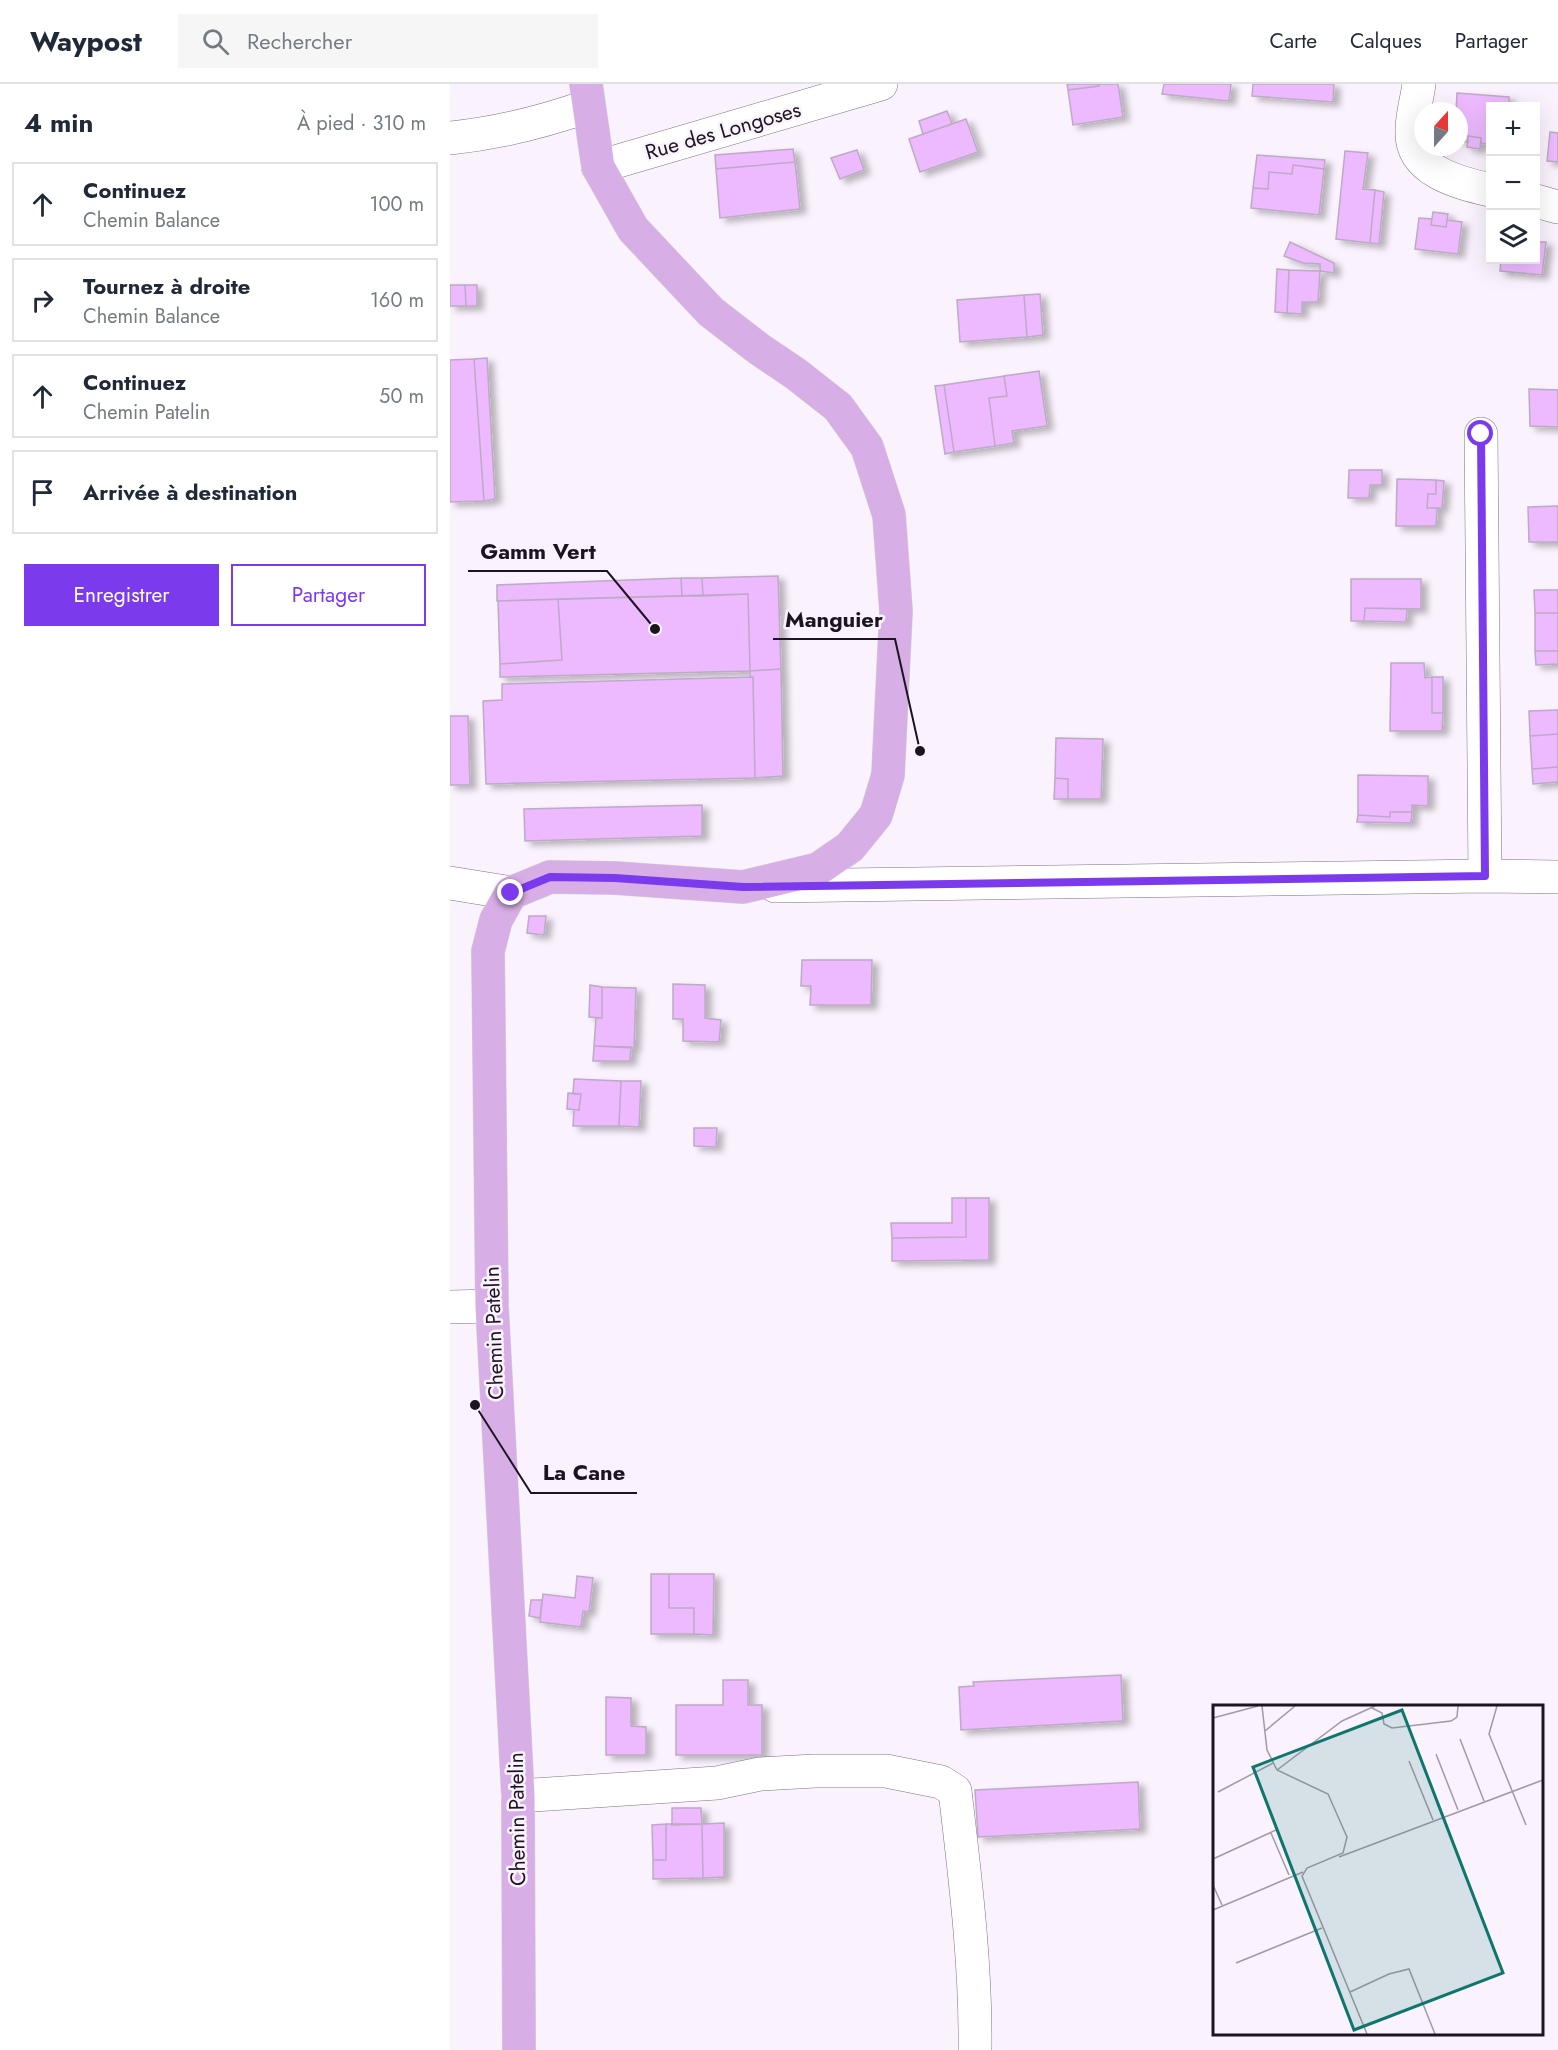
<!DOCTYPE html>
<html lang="fr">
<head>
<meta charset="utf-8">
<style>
	:root { --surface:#fff; --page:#f6f6f7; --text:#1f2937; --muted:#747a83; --line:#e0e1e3; --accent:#7c3aed }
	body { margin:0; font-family:Jost,sans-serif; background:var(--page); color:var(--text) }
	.controls { position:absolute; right:18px; top:18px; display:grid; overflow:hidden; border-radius:0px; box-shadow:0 6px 24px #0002 }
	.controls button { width:54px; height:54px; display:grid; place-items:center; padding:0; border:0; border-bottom:2px solid var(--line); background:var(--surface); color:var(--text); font:30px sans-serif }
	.compass { position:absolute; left:964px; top:18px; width:54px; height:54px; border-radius:50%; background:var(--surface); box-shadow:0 6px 24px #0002; rotate:21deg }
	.stop { position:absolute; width:18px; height:18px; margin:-14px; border:4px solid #7c3aed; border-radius:50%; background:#fff }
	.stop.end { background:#7c3aed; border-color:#fff; box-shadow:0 2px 6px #0008 }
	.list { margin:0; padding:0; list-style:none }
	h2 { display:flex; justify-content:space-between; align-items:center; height:78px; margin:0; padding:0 24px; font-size:26px }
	h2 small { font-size:20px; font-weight:400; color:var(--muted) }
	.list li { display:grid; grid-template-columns:39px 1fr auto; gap:18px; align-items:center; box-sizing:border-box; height:84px; margin:0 12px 12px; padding:0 12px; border:2px solid var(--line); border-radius:0px }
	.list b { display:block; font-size:22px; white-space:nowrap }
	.list p { margin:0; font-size:20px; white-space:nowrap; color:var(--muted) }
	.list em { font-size:20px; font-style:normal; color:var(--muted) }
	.actions { display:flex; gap:12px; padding:18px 24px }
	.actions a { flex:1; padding:14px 0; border:2px solid var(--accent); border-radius:0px; text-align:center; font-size:21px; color:var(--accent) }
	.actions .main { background:var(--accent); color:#fff }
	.icon { flex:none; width:33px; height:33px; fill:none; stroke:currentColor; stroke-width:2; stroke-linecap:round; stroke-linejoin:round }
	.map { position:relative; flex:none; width:1108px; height:1966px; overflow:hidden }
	header { display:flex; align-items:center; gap:36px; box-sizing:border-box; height:84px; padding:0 30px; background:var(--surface); border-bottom:2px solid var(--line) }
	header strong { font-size:28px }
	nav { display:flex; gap:33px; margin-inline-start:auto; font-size:21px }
	.search { width:420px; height:54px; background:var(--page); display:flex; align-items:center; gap:15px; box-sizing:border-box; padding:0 21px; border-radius:0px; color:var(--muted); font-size:22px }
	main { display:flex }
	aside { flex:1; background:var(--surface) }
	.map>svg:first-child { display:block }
	.building { fill:#edb9ff; stroke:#bdaac4; stroke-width:1.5; filter:url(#shadow) }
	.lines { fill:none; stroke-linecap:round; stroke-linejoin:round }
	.minor-casing { stroke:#806f87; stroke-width:34 }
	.major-casing { stroke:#d6d5d7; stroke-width:34 }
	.minor { stroke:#fff; stroke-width:33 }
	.major { stroke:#d7aee5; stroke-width:33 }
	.route { stroke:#7c3aed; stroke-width:8 }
	.labels { text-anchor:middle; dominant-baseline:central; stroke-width:5; stroke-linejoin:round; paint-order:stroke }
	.street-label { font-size:21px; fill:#1c151f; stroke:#faf2fd }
	.inset-road { fill:none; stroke:#a19aa4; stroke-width:1.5 }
	.view { fill:#0f766e; fill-opacity:0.15; stroke:#0f766e; stroke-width:3 }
	.inset-edge { fill:none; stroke:#1c151f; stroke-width:3 }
	.leader { fill:none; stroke:#1c151f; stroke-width:2 }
	.callout-dot { fill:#1c151f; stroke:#faf2fd; stroke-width:2 }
	.callout-label { font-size:22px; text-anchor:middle; font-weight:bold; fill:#1c151f; stroke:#faf2fd; stroke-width:5; stroke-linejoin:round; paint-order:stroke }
</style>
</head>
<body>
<header>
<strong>Waypost</strong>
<div class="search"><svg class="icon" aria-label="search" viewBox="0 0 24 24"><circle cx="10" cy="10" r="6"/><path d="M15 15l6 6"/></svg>Rechercher</div>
<nav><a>Carte</a><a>Calques</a><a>Partager</a></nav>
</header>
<main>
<aside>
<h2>4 min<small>À pied · 310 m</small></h2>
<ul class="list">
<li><svg class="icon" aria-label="ahead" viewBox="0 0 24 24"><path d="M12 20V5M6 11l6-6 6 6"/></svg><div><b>Continuez</b><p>Chemin Balance</p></div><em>100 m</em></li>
<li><svg class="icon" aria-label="right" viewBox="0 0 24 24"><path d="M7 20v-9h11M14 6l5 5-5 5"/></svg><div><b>Tournez à droite</b><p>Chemin Balance</p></div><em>160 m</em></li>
<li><svg class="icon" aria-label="ahead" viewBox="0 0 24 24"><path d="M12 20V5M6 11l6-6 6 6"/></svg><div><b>Continuez</b><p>Chemin Patelin</p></div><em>50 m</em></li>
<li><svg class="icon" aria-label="arrive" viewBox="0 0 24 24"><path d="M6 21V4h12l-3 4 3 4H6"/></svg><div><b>Arrivée à destination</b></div></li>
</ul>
<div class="actions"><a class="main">Enregistrer</a><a>Partager</a></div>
</aside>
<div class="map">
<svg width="1108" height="1966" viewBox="0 0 1108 1966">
	<defs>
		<filter id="shadow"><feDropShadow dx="6" dy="4" stdDeviation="3" flood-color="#0004"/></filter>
	</defs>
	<rect width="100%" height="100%" fill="#faf2fd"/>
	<path class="building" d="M617,0H649V2L618,6Z
		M649,0H668L673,33L623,41L618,6L649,2Z
		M714,0H781L779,17L712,10Z
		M803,0H884L883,18L802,12Z
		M1007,9L1059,13V22H1040V60L1031,59V54L1018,52V58L1009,57V27H1006Z
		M497,27L502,40L473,50L469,37Z
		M516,35L528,68L470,88L459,55Z
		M1100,48L1108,49V78L1097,77Z
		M1018,52L1031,54L1030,65L1017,63Z
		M343,65L345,78L266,85L265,71Z
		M407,66L414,86L390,95L381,74Z
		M895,67L918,69L913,105L925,106L920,159L886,155Z
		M807,71L875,76L874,85L843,81L842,90L819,88L818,105L803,104Z
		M345,78L350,125L270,134L266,85Z
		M843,81L874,85L869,131L801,124L803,104L818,105L819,88L842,90Z
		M925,106L934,108L929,160L920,159Z
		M983,128L998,130L996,143L981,141Z
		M969,134L982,135L981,141L996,143L997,136L1012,138L1008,170L965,165Z
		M840,158L884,179V189L870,187V180L853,179L834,172Z
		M1086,158H1096L1092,191L1050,187L1051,176H1086Z
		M827,185L839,186L837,229L825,228Z
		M839,186L870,187L868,218H852V230L837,229Z
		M0,201H15L16,222H0Z
		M15,201H27V222H16Z
		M590,210L593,251L577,253L574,211Z
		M574,211L577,253L510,258L507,216Z
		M37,274L45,415L34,417L24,275Z
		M24,275L34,417L0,418V276Z
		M589,287L597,342L562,347L564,359L545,362L539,314L557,312L554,292Z
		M554,292L557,312L539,314L545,362L504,368L494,301Z
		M494,301L504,368L495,370L485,302Z
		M1079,305L1108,306V343L1080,342Z
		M899,386H932V401H920L919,414H898Z
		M947,395L986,396V410H978L977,424H987L986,442H946Z
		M986,396L994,397L992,424H977L978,410H986Z
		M1108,422V458H1079L1078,423Z
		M328,492L331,585L300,587L298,510L253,512L252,494Z
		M231,494H252L253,512H232Z
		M231,494L232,512L47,517V501Z
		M901,495H971V525L915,524L914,537H901Z
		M1084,506H1108V529H1085Z
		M298,510L300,587L50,593V580L112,576L108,515Z
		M108,515L112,576L50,580L48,517Z
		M915,524L957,525L956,538L914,537Z
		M1085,529H1108V567H1085Z
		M1085,567H1108V580L1086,581Z
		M941,579H974L975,594L982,593V629H993L992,647H940Z
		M331,585L333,692L305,694L303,593H300V587Z
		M303,593L305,694L36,700L33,617L52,616V600Z
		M982,593H993V629H982Z
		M1108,626V650L1080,652L1079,627Z
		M0,632H18L20,701H0Z
		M1108,650V683L1082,685L1080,652Z
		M606,654L653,655L651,715H618V695L605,694Z
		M1108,683V698L1083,700L1082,685Z
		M908,691L978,692V722L962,721V728H940V733L908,731Z
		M605,694L618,695V715H604Z
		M252,721V752L75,757L74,725Z
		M940,728H962L961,739L907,738L908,731L940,733Z
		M79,832H96L94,851L77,849Z
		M352,876H422L421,921H360L361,902H351Z
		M223,900L255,901V934L271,936L269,958L233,957V935H223Z
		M140,901L152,903V934L139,933Z
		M152,903L186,904L184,964L144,962L146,934H152Z
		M144,962L181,963L180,977H143Z
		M124,995L171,997L169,1042H123L124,1026H129L131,1010H123Z
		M171,997H191L189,1043L169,1042Z
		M118,1009L131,1010L129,1026L117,1025Z
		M244,1044H267L266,1063L244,1062Z
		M502,1114H516V1153L442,1154L441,1139H502Z
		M516,1114H539V1176L442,1177V1154L516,1153Z
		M201,1490H219V1524H244V1550H201Z
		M219,1490H264L263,1551L244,1550V1524H219Z
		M127,1492L143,1494L139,1528L133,1527L131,1543L90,1538L93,1510L125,1514Z
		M81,1516H92L90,1534L79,1532Z
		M671,1591L673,1637L511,1646L509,1603L524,1602L523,1598Z
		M273,1596H298V1621H312V1671H226V1621H273Z
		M156,1613L181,1614V1642L196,1643V1671H156Z
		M688,1698L690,1745L528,1753L525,1706Z
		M222,1724H251L252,1740L222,1741Z
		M274,1739V1793L253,1794L252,1740Z
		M216,1740H252L253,1794L203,1795V1776H216Z
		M216,1740V1776H203L202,1741Z"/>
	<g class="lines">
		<defs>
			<path id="minor" d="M969,0C967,15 962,31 962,46C960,88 1010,99 1040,106
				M0,54C48,49 93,38 138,22
				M148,83L431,0
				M1086,117L1108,123
				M1031,350L1035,792
				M0,799L61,809
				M325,802L1035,792L1108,793
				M0,1223L42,1222
				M68,1712L267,1699L310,1690L365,1687H436L491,1698L505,1707C515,1793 526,1879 525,1966"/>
			<path id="major" d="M69,1966L68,1712L42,1222L38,867L46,836L61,809L100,793L165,794L293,803L368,785L400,763L426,731L438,691L446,527L439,431L417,363L388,323L346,290L309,265L261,228L183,145L148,83L136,0"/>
		</defs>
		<use href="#minor" class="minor-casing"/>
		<use href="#major" class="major-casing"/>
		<use href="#minor" class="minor"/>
		<use href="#major" class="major"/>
	</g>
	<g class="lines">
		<path class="route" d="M61,809L100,793L165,794L293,803L1035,792L1031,350"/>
	</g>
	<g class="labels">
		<g class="street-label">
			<text transform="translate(273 47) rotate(-16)">Rue des Longoses</text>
			<text transform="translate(44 1249) rotate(-92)">Chemin Patelin</text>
			<text transform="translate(67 1735) rotate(-91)">Chemin Patelin</text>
		</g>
	</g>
	<g transform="translate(763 1621)">
		<rect width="330" height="330" fill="#faf2fd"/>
		<path class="inset-road" d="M49,1L54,45L64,65L115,89L134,132L130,148L94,163L89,171L154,329M284,1L276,29L313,120M159,3L169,8L171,19L179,23L238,16L244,12L245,1M0,13L45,1M52,26L82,1M247,34L271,96M223,49L245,105M196,56L220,115M64,65L129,16L162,1M5,87L60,58M58,128L76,170M126,152L330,75M0,154L63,125M0,180L9,200M0,205L90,167M23,258L109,223M137,287L176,269L196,264L222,329"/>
		<path class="view" d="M189,5L290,268L141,325L40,62Z"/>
		<rect width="330" height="330" class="inset-edge"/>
	</g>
	<path class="leader" d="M205 545L157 487H18M470 667L445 555H323M25 1321L81 1409H187"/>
	<g class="callout-dot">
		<circle cx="205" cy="545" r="6"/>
		<circle cx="470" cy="667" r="6"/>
		<circle cx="25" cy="1321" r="6"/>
	</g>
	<g class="callout-label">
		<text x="88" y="475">Gamm Vert</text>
		<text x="384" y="543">Manguier</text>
		<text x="134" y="1396">La Cane</text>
	</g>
</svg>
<div class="controls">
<button>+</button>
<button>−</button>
<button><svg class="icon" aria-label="layers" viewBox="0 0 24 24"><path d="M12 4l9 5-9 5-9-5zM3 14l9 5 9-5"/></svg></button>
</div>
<svg class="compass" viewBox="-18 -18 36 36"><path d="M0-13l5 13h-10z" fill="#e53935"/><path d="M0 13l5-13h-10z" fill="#747a83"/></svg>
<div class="stop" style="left:1031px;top:350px"></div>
<div class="stop end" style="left:61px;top:809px"></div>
</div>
</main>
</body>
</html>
